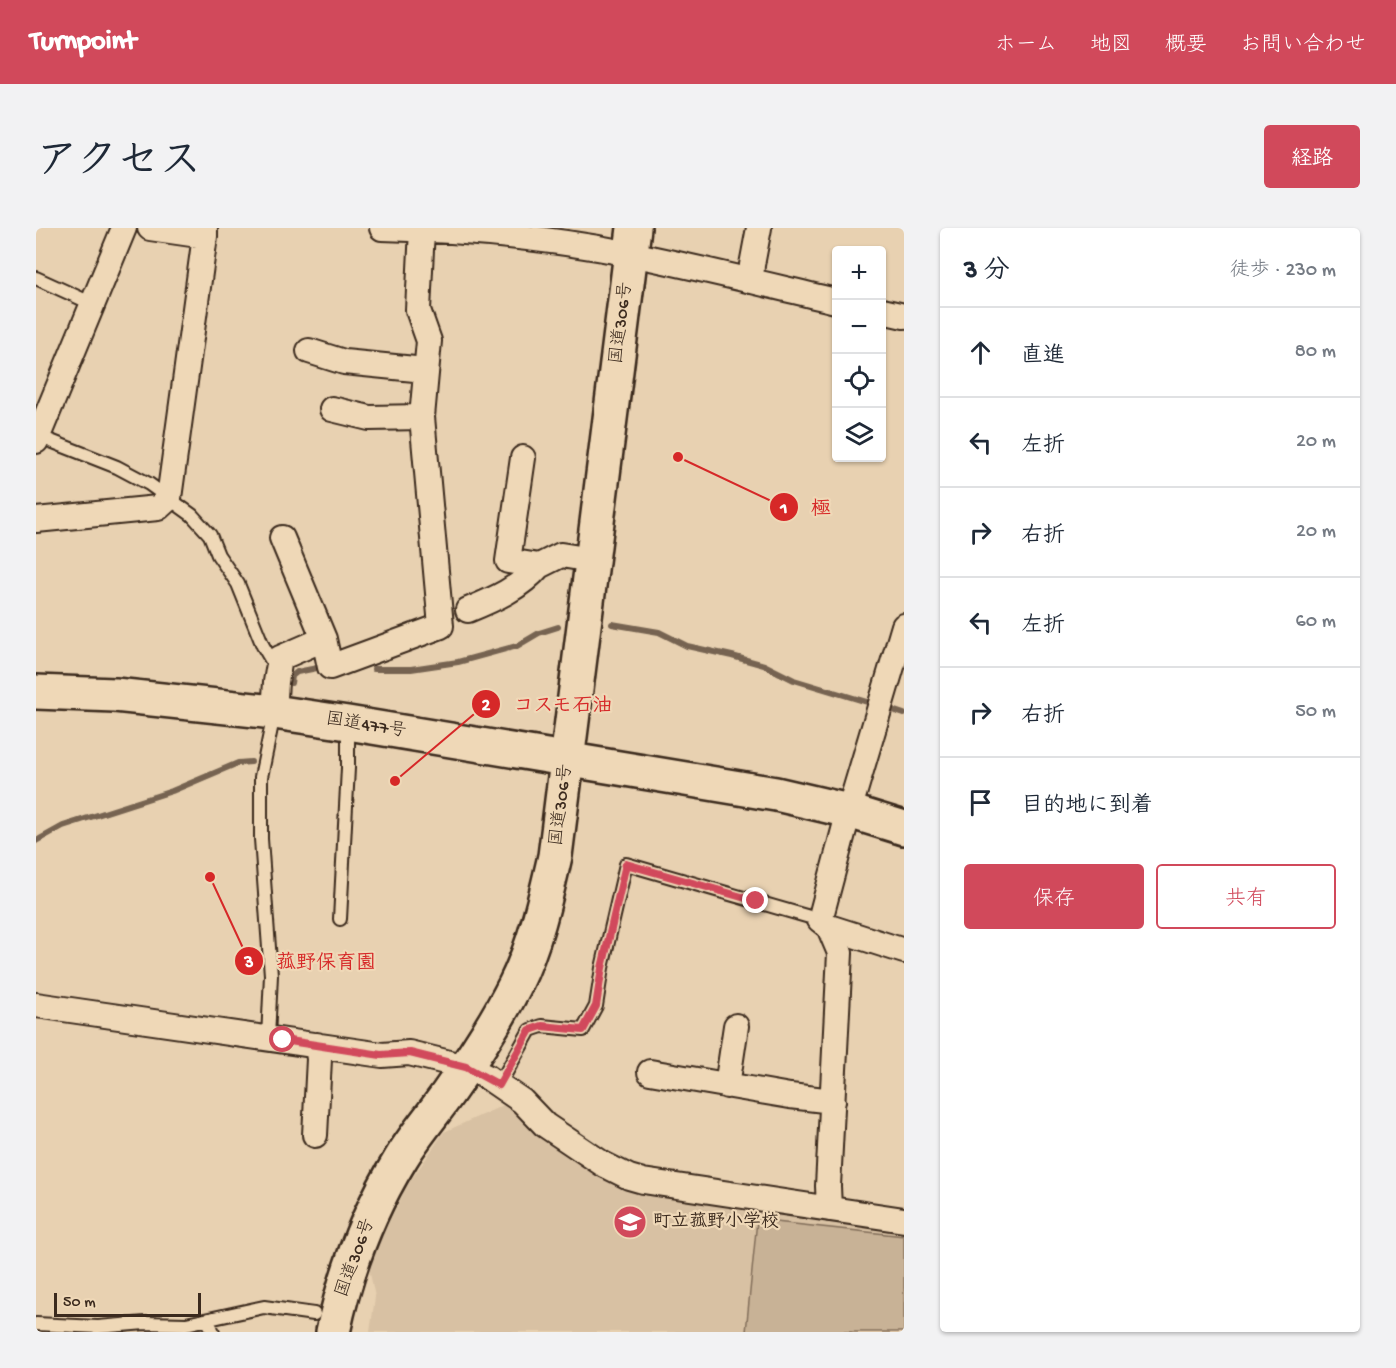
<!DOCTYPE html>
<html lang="ja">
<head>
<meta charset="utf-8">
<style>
	:root { --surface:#fff; --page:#f2f2f3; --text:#1f2937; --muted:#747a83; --line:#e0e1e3; --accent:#d1495b }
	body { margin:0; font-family:"Gochi Hand","Klee One",sans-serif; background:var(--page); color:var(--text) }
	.controls { position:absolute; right:18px; top:18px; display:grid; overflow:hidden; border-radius:6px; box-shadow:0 2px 4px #0004 }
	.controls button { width:54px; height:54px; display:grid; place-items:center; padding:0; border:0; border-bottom:2px solid var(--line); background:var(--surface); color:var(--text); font:30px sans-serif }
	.scale { position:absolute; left:18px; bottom:15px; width:147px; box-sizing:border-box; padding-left:6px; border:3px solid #3b2a1e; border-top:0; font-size:16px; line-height:21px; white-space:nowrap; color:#3b2a1e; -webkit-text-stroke:4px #efd8b7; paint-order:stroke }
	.stop { position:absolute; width:18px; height:18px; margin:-14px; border:4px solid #d1495b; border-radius:50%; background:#fff }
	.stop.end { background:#d1495b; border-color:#fff; box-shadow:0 2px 6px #0008 }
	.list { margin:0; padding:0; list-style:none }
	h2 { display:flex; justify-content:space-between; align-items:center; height:78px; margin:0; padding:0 24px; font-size:26px }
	h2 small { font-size:20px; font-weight:400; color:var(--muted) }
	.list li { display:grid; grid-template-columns:39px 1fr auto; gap:18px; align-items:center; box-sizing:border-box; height:90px; padding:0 24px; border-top:2px solid var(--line) }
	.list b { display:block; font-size:22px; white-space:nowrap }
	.list em { font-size:20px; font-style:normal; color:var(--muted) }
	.actions { display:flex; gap:12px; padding:18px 24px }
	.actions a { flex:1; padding:14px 0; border:2px solid var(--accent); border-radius:6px; text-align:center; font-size:21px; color:var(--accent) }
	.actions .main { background:var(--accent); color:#fff }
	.icon { flex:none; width:33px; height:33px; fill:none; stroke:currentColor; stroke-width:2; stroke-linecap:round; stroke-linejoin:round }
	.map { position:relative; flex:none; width:868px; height:1104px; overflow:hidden; border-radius:6px }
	header { display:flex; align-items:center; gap:36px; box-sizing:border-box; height:84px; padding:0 30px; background:var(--accent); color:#fff }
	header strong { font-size:28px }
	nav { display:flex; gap:33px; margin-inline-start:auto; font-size:21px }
	.intro { display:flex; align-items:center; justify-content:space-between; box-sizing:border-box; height:144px; padding:0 36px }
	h1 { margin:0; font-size:42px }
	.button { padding:15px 27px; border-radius:6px; background:var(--accent); color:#fff; font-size:21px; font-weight:700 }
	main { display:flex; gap:36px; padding:0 36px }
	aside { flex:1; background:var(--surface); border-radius:6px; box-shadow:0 2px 4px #0004 }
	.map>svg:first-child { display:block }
	.built { fill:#d8c1a3 }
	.pitch { fill:#c8b296; stroke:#826e5a; stroke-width:1.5 }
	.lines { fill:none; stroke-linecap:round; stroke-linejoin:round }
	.stream { stroke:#766451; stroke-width:6 }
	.service-casing { stroke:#3b2a1e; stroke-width:16 }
	.minor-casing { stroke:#3b2a1e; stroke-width:28 }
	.trunk-casing { stroke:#3b2a1e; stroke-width:38 }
	.service { stroke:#efd8b7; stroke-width:12 }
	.minor { stroke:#efd8b7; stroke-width:24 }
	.trunk { stroke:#efd8b7; stroke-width:33 }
	.route { stroke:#d1495b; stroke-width:8 }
	.labels { text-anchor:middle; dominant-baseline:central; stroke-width:4.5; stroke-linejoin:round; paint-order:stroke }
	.street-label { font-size:18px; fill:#3b2a1e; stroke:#efd8b7 }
	.poi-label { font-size:18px; font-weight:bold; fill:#3b2a1e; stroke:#efd8b7; text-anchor:start }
	.leader { fill:none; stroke:#d62828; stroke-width:2 }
	.callout-dot { fill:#d62828; stroke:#efd8b7; stroke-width:2 }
	.mark-label { font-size:18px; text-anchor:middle; font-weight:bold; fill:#fff }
	.callout-label { font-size:20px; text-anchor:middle; font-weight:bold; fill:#d62828; stroke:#efd8b7; stroke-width:4.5; stroke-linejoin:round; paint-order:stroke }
</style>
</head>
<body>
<header>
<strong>Turnpoint</strong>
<nav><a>ホーム</a><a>地図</a><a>概要</a><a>お問い合わせ</a></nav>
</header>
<div class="intro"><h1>アクセス</h1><a class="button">経路</a></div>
<main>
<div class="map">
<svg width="868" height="1104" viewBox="0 0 868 1104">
	<rect width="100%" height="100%" fill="#e8d1b1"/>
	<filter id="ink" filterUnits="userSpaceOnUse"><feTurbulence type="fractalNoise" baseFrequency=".0167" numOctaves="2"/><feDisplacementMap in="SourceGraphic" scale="12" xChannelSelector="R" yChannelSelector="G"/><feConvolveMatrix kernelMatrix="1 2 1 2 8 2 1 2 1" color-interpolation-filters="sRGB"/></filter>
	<g filter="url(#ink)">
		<path class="built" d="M470,876L563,942L868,1000V1104H334L339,1069L333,1040L342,1016L371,958L408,904Z"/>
		<path class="pitch" d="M721,992L868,1008V1104H710Z"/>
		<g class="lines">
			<path class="stream" d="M576,396L623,404L651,418L696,428L728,437L758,452L841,477
				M338,441H375L422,434L481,418L503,405L522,399
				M255,455L256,448L261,444L281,440
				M850,480L868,486
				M0,613L27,598L136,563L202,535L215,534"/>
			<defs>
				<path id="service" d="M0,50L57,76
					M2,208L81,239L113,256L156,287L174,307L182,327L202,356L227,418L240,440
					M304,691L312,540V496
					M232,810L235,747L225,611V549L238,486
					M463,857L494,802L506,798L547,802L560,778L566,740L590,636L784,692
					M172,1092L177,1104
					M0,1096L62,1099L109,1095L150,1096L228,1079L278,1086"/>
				<path id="minor" d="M114,0L169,8V0
					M346,0C429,2 513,10 595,26C664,40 732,57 800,73
					M715,53L716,37L723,0
					M846,83L868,88
					M273,123L308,134L389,142
					M296,181L333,190L386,189
					M0,213L88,0
					M487,230L472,333L503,338L525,327L556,332
					M0,292L122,280L133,270L169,8
					M246,310L288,411L294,439L405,398L386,189L393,113L382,82L386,1
					M432,382C459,371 484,360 503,338
					M868,398L813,583L784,692L793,699L868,723
					M238,484L240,454L244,430L288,411
					M793,699L804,725L792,958L793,981
					M0,777L346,827L373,825L430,839L451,849L486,873L509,897L567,936L593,949L607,953L868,992
					M614,844L754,868L797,873
					M691,858L700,798
					M279,907L283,831L281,817"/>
				<path id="trunk" d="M0,464L79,467L238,484L312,495L740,566L813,583L868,600
					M297,1104C310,1042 331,986 364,932C378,908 396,888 412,865C436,831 460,795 479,757C499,717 509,672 519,628L598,0"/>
			</defs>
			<use href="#service" class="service-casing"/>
			<use href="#minor" class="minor-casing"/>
			<use href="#trunk" class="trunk-casing"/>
			<use href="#service" class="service"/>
			<use href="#minor" class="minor"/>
			<use href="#trunk" class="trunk"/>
		</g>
	</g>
	<g class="lines" filter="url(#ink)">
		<path class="route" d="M247,812L345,827L374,825L430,839L463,857L494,802L506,798L547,802L560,778L566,740L590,636L720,673"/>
	</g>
	<defs>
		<symbol id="school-disc" viewBox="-11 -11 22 22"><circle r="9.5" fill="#d1495b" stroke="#efd8b7"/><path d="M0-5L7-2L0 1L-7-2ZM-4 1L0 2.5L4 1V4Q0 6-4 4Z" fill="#fff"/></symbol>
	</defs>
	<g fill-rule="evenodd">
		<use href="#school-disc" x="575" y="975" width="38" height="38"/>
	</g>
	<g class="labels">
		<g class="street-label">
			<text transform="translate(586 95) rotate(-83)">国道306号</text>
			<text transform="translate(330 498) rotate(9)">国道477号</text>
			<text transform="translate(526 577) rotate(-83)">国道306号</text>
			<text transform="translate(320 1030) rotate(-70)">国道306号</text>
		</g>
		<g class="poi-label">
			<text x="617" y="994">町立菰野小学校</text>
		</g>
	</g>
	<path class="leader" d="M642 229L748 279M359 553L450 476M174 649L213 733"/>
	<g class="callout-dot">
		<circle cx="642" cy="229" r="6"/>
		<circle cx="359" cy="553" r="6"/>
		<circle cx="174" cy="649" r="6"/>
		<circle cx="748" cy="279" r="15"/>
		<circle cx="450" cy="476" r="15"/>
		<circle cx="213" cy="733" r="15"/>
	</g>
	<g class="mark-label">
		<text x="748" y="285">1</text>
		<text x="450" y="482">2</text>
		<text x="213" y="739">3</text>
	</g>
	<g class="callout-label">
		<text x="785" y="286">極</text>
		<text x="527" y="483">コスモ石油</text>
		<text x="290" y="740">菰野保育園</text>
	</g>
</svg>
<div class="controls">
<button>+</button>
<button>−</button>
<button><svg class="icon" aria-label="locate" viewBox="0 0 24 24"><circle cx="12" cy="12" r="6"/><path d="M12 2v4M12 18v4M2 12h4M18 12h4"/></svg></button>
<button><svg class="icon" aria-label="layers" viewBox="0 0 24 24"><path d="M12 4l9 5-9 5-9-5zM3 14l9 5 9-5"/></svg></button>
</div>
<div class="scale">50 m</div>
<div class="stop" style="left:247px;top:812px"></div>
<div class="stop end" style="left:720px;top:673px"></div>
</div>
<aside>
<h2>3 分<small>徒歩 · 230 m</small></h2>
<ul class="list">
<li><svg class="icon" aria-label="ahead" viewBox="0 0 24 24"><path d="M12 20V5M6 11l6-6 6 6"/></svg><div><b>直進</b></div><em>80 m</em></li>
<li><svg class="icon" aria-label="left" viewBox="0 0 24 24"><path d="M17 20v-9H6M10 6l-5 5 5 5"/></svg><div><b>左折</b></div><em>20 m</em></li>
<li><svg class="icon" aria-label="right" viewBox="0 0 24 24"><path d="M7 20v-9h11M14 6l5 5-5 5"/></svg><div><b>右折</b></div><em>20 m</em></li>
<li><svg class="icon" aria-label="left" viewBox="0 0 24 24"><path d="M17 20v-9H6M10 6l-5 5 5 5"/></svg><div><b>左折</b></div><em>60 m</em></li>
<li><svg class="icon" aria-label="right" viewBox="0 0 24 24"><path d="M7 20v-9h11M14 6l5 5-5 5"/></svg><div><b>右折</b></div><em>50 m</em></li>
<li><svg class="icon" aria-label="arrive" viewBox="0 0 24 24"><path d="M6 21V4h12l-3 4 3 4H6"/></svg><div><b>目的地に到着</b></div></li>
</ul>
<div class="actions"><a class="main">保存</a><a>共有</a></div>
</aside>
</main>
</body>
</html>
